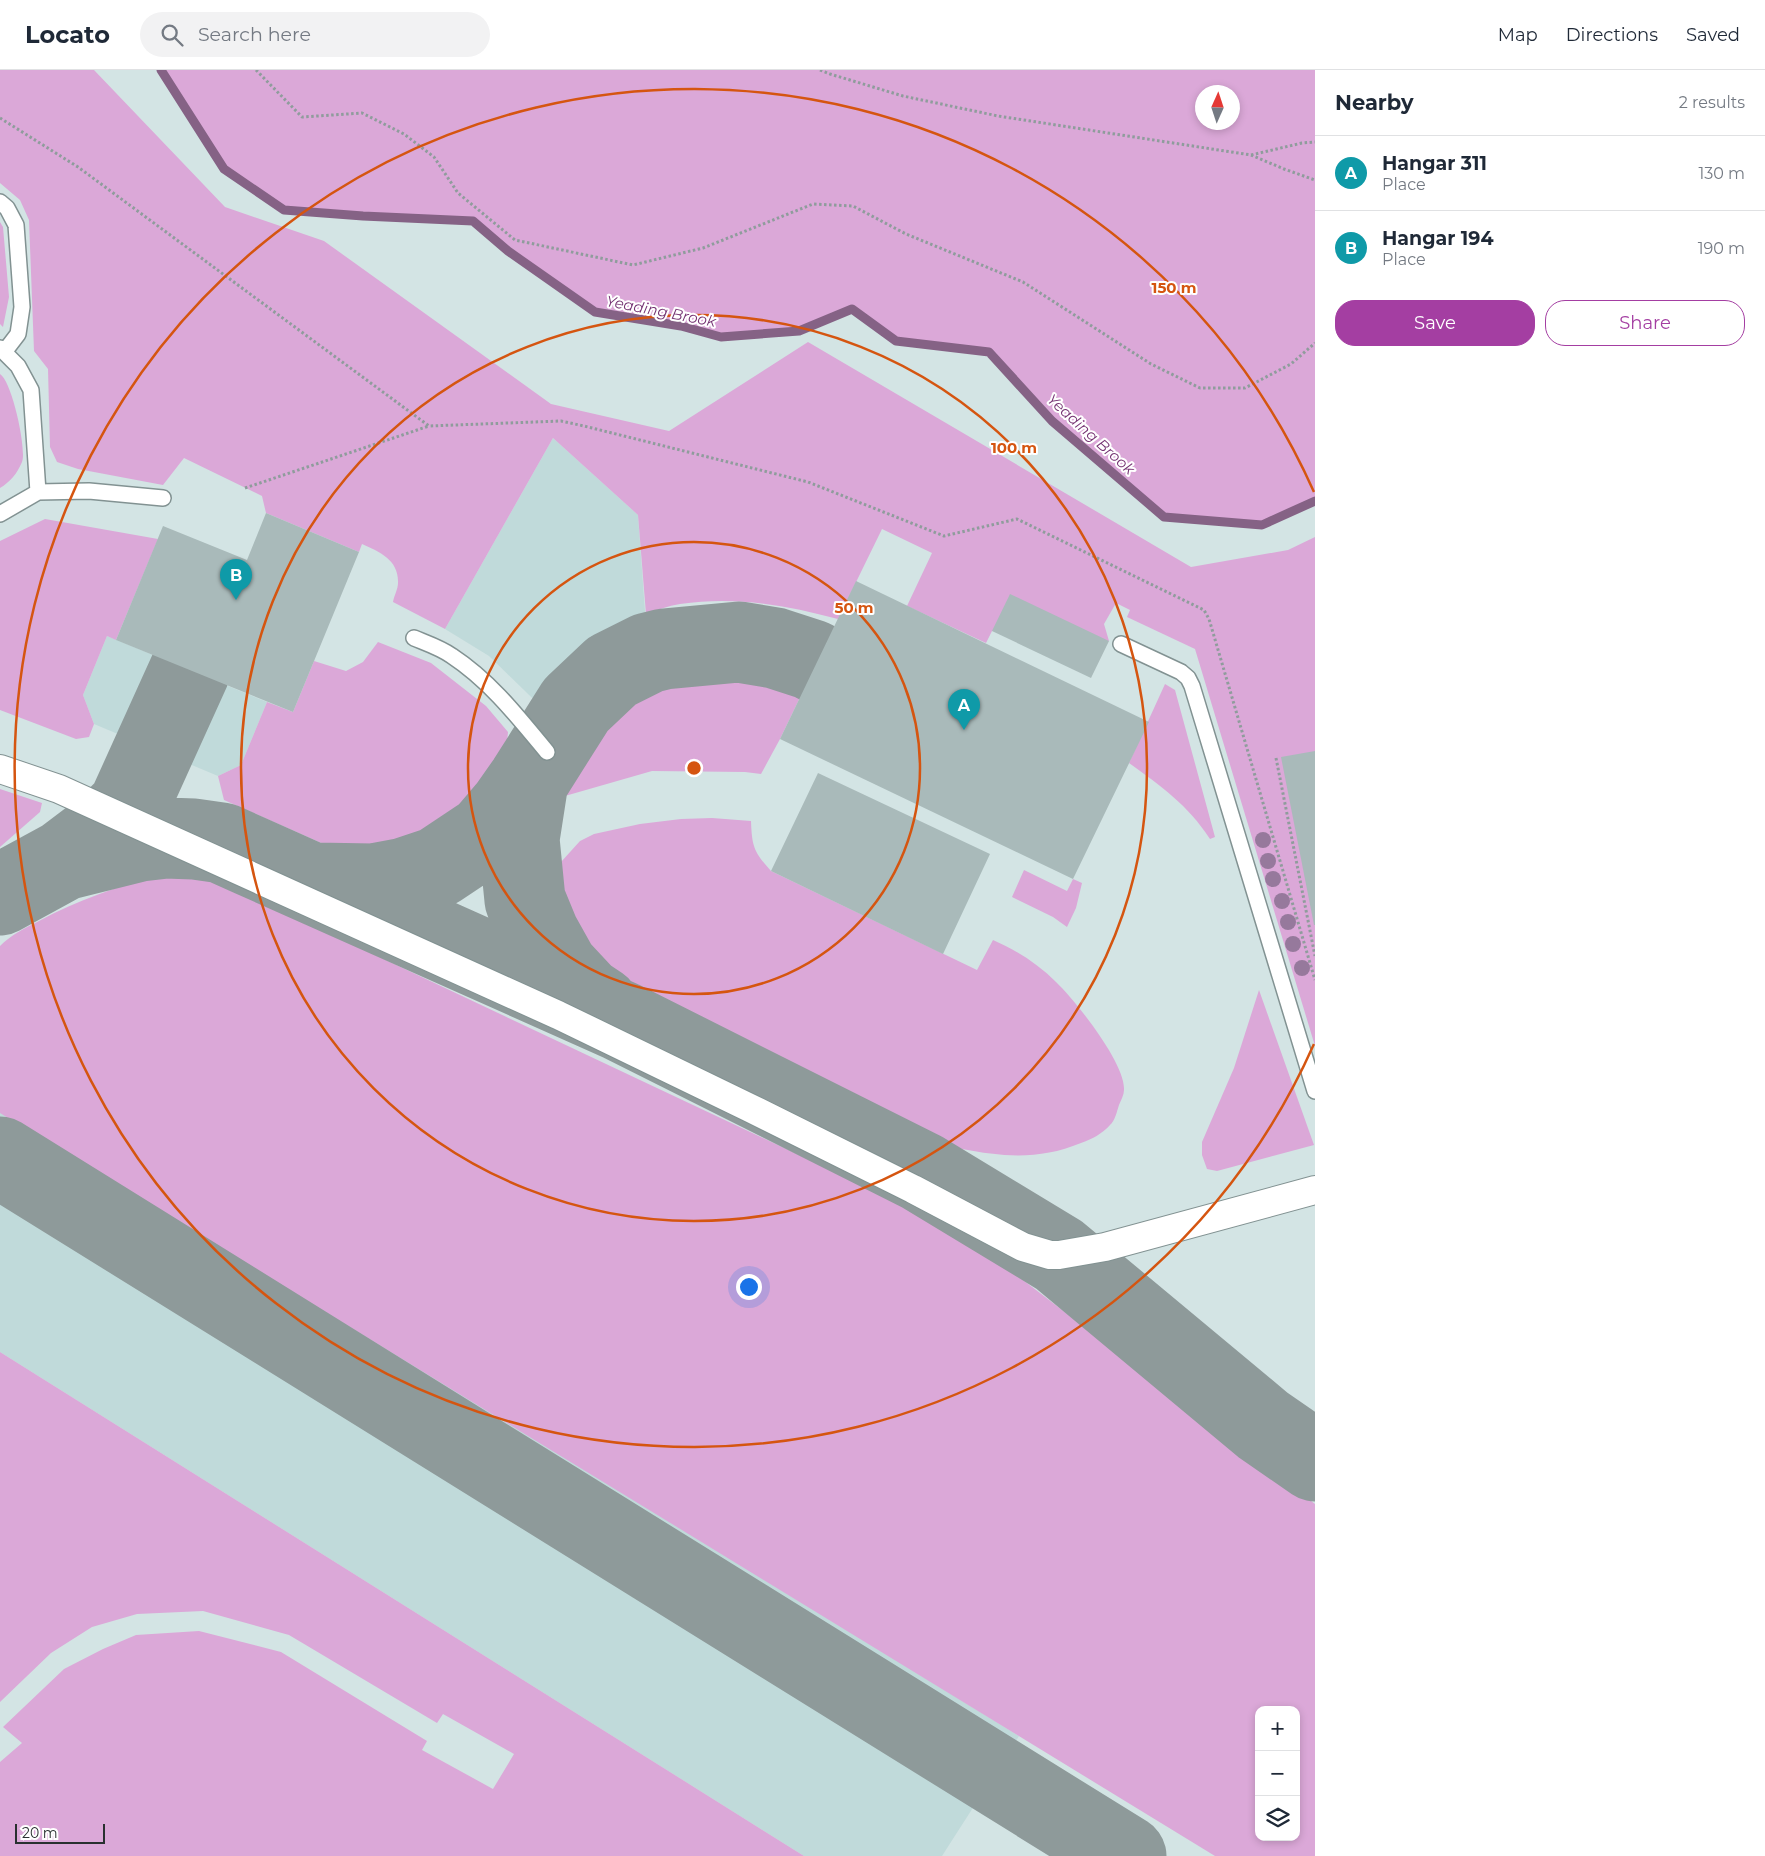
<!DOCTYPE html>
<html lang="en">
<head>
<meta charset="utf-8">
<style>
	:root { --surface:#fff; --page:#f2f2f3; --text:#1f2937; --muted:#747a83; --line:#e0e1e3; --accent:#a43ea2 }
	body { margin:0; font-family:Montserrat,sans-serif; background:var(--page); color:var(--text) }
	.controls { position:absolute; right:15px; bottom:15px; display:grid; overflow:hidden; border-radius:10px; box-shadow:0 2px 8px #0003 }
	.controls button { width:45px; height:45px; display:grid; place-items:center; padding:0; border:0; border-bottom:1px solid var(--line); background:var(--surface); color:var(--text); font:25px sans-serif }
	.compass { position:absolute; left:1195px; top:15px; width:45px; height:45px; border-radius:50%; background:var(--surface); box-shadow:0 2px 8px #0003; rotate:3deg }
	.scale { position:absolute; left:15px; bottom:12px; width:90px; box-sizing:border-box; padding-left:5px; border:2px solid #293030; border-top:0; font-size:14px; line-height:18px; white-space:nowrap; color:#293030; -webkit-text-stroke:4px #fff; paint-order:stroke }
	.you { position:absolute; left:748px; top:1216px; width:18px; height:18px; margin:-12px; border:4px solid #fff; border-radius:50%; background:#1a73e8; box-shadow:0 0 0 8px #1a73e833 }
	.badge { display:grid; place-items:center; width:32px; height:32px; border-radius:50%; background:var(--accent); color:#fff; font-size:16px; font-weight:700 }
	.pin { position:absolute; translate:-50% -41px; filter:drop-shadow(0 1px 2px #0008) }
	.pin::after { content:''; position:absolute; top:26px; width:18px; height:15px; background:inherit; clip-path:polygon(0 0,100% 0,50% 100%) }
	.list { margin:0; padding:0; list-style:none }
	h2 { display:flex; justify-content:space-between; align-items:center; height:65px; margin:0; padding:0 20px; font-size:21px }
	h2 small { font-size:16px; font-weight:400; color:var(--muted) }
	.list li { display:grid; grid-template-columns:32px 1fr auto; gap:15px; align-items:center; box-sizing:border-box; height:75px; padding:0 20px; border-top:1px solid var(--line) }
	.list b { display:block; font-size:19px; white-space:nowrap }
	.list p { margin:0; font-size:16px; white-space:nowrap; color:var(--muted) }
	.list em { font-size:16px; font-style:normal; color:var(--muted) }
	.actions { display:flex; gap:10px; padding:15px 20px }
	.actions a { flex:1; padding:11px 0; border:1px solid var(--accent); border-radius:20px; text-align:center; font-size:18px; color:var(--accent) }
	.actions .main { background:var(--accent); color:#fff }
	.icon { flex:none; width:28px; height:28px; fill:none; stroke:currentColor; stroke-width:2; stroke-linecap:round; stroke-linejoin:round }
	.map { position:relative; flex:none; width:1315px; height:1786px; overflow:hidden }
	header { display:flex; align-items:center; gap:30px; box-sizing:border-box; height:70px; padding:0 25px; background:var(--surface); border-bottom:1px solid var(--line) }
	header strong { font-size:24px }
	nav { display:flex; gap:28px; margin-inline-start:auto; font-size:18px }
	.search { width:350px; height:45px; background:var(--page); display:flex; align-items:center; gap:12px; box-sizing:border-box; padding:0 18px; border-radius:28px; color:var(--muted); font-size:19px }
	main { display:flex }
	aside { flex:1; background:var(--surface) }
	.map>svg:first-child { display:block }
	.built { fill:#c0dada }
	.green { fill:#dba8d8; fill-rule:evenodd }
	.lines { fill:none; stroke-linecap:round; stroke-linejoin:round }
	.stream { stroke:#856285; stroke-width:9 }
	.taxiway { stroke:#8e9a9a; stroke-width:81 }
	.building { fill:#a9baba }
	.service-casing { stroke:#829292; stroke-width:18 }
	.minor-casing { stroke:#829292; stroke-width:30 }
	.path { stroke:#8f9c9c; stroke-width:3; stroke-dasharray:2.5 2.5; stroke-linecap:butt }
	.service { stroke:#fff; stroke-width:15 }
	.minor { stroke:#fff; stroke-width:28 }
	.tree { fill:#96799c }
	.ring { fill:none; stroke:#d55510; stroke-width:2.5 }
	.labels { text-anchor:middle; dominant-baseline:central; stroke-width:4; stroke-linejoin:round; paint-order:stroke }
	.water-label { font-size:15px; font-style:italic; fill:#743272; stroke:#fff }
	.centre { fill:#d55510; stroke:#fff; stroke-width:2.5 }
	.ring-label { font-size:15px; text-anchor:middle; font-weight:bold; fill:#d55510; stroke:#fff; stroke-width:4; stroke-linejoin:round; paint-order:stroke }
</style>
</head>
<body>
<header>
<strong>Locato</strong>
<div class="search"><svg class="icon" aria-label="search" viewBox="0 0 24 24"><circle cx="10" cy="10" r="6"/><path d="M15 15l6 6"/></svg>Search here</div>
<nav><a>Map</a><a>Directions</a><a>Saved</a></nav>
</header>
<main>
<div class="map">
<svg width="1315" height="1786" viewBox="0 0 1315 1786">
	<rect width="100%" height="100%" fill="#d3e4e4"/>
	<path class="built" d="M553,368L638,445L648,583L612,601L576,635L562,657L489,586L445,559Z
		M107,566L267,632L241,695L218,706L94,654L83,625Z
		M0,1035L1019,1666L942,1786H804L0,1282Z"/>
	<path class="green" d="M0,0H94L225,137L324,171L551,334L669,361L808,272L1191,497L1288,480L1315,467V976L1195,579L1127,547L1130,540L1116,533L1104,554L1109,571L992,561L986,573L907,536L932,483L882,459L838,549C785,535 735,526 680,534C668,536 657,540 646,544L638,445L553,368L445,559L393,532C394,526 398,519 398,513C399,490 380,482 362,474L359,482L266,443L262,426L184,388L163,415L78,399L57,392L50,377L48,299L34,281L29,150L20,130L0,113Z
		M161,0H1315V431L1262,455L1164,447L1052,351L989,282L896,271L852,239L799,261L721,267L681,256L595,242L508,181L473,151L363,146L284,140L224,99ZM1202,22H1232V52H1202Z
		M0,152L3,157L9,227L3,257L0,254Z
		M0,304C12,311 27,380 22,392C17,404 10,412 0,418Z
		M45,449L158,469L116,570L107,566L83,625L94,654L89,667L76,669L0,640V471Z
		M378,572L431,593L486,636L508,662L506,683L502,698L482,724L441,756L392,775L328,776L224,730L218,706L241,695L267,632L293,642L314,591L346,601L363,592Z
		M750,601L780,603L808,611L780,669L761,704L745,702L652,701L558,728C566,713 573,697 581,683C608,637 660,610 711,602C724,600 737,601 750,601Z
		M1165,614L1175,620L1215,767L1210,769C1188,735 1161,716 1129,693Z
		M0,719L42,733L40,742L0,777Z
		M712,748L751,751C752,777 754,782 771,801L977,900L993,870C1016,880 1038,894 1056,912C1075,930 1126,994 1124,1020C1124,1025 1121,1030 1119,1035C1117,1041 1115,1051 1110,1055C1102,1064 1092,1069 1081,1073C1040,1090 1004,1087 962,1079L631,918L605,898L582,869L569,843L561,815V792L580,771L594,764L640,754L681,749Z
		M1024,800L1067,821L1073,809L1082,813L1076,838L1067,857L1053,847L1012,827Z
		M159,805L210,807L928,1146L1023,1210L1315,1434V1786H1215L0,1043V876C11,865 25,858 39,851C77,830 117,817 159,805ZM1259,1640H1296V1767H1259Z
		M1259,920L1314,1075L1217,1101L1207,1099L1202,1085V1072L1234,998Z
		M0,1282L804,1786H0V1692L22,1673L3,1657L64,1599L103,1579L136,1565L199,1561L281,1582L427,1671L422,1680L493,1719L514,1684L443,1644L437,1653L289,1565L203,1541L137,1544L92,1557L51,1583L0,1632Z"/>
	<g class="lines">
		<path class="stream" d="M161,0L224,99L284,140L363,146L473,151L508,181L595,242L681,256L721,267L799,261L852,239L896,271L989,282L1052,351L1164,447L1262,455L1315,431"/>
		<path class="taxiway" d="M528,711L519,769L525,830L539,864L558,898L585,927L600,937
			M64,790L109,756L128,737L190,600
			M315,813L373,814L405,808L438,797L486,765L509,738L528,711L576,635L612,601L648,583L664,579L739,572L775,578L812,590L817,593
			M0,825L64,790L140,771L166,768L194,769L222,773L251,786L621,951L922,1102L1059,1185L1263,1355L1315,1391
			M0,1087L1126,1786"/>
	</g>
	<path class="building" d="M266,443L359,482L293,642L116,570L163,456L247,490Z
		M856,511L1149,652L1073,809L780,669Z
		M1010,524L1109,571L1091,608L992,561Z
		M1315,681V855H1314L1281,687Z
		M818,703L990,784L943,884L771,801Z"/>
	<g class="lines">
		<defs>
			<path id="service" d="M0,132L7,138L16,155L22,237L18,264L5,281
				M0,278L18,296L31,320L38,422
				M0,444L38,422L89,421L163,428
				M414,568C426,573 441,578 452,586C490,611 518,647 547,682
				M1121,574L1181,602L1188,608L1192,616L1315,1021"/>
			<path id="minor" d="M0,699L59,719L558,945L750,1038L913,1119L1023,1177L1050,1185H1059L1105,1177L1315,1120"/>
		</defs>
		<use href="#service" class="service-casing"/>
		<use href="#minor" class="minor-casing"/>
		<path class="path" d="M256,0L302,47L362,43L404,64L434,87L458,123L515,170L633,195L703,178L813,134L853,136L906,164L1023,212L1151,294L1200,318H1245L1291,294L1315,273
			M820,0L830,4L903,26L998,46L1251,85L1284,99L1315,110
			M0,48L78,97L429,356L561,351L584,356L808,412L944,466L1017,449L1204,540L1209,549L1315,910
			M1251,85L1302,73L1315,72
			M245,418L429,356
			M1276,688L1315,886"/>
		<use href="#service" class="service"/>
		<use href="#minor" class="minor"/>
	</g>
	<g class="tree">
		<circle cx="1263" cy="770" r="8"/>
		<circle cx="1268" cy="791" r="8"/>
		<circle cx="1273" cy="809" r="8"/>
		<circle cx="1282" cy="831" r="8"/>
		<circle cx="1288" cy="852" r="8"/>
		<circle cx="1293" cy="874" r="8"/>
		<circle cx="1302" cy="898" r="8"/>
	</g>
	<g class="ring">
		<circle cx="694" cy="698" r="226"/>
		<circle cx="694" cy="698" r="453"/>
		<path d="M1314 974A679 679 0 1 1 1314 422"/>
	</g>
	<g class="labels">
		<g class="water-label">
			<text transform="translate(661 241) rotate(11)">Yeading Brook</text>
			<text transform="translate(1091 364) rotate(42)">Yeading Brook</text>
		</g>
	</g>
	<circle cx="694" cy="698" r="8" class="centre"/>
	<g class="ring-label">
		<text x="1174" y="223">150 m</text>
		<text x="1014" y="383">100 m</text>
		<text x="854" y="543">50 m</text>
	</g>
</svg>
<div class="controls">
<button>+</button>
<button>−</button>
<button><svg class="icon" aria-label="layers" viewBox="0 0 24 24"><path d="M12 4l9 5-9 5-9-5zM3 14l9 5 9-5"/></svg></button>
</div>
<svg class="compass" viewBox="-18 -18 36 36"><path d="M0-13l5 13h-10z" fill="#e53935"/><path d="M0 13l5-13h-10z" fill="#747a83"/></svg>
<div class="scale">20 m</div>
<div class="you"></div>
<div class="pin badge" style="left:964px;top:660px;background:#0f9aa8">A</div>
<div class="pin badge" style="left:236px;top:530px;background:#0f9aa8">B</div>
</div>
<aside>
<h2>Nearby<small>2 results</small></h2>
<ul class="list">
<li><span class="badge" style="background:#0f9aa8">A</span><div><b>Hangar 311</b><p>Place</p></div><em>130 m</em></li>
<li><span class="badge" style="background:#0f9aa8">B</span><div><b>Hangar 194</b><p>Place</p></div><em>190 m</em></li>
</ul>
<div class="actions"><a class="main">Save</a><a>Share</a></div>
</aside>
</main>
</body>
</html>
